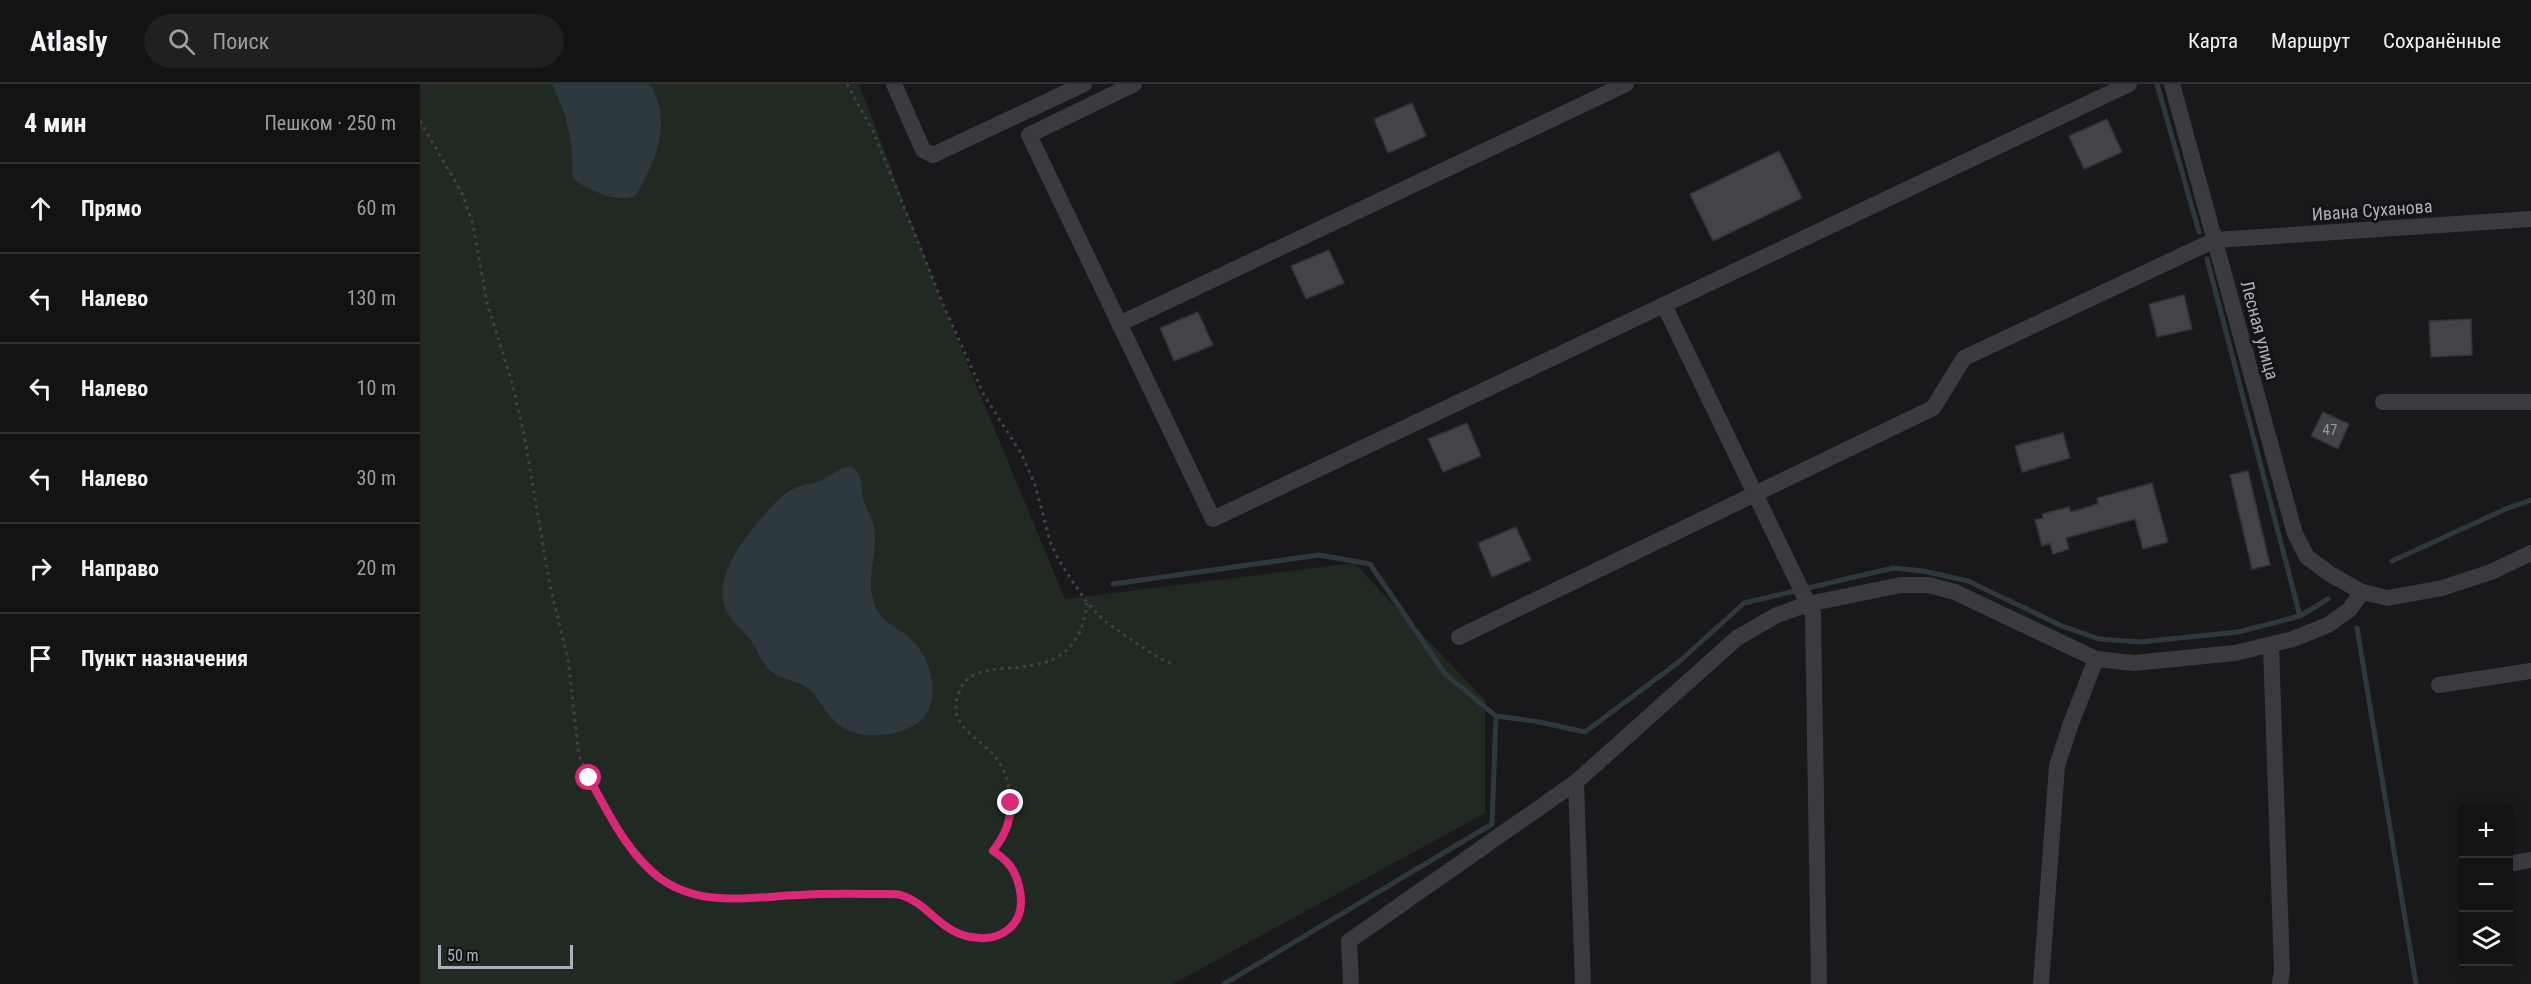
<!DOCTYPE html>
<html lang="ru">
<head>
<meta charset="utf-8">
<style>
	:root { --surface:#131314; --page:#202022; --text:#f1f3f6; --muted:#9d9ea0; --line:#323234 }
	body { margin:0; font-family:"Roboto Condensed",sans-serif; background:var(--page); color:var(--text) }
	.controls { position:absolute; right:18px; bottom:18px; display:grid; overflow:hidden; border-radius:0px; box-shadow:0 3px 9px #0003 }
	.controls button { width:54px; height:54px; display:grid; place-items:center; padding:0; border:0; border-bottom:2px solid var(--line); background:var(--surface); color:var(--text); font:30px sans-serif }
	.scale { position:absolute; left:18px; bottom:15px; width:135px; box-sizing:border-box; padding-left:6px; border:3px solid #abb0bb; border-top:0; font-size:16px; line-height:21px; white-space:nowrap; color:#abb0bb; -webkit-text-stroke:4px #141416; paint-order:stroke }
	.stop { position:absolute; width:18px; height:18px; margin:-14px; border:4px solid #db2777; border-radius:50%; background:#fff }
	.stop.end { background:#db2777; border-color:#fff; box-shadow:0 2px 6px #0008 }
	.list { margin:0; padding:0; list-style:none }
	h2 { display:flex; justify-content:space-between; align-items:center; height:78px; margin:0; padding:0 24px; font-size:26px }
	h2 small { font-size:20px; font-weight:400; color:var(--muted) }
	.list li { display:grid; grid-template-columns:39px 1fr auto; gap:18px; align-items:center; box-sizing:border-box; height:90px; padding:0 24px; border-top:2px solid var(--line) }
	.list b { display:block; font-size:22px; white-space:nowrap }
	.list em { font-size:20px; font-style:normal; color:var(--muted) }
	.icon { flex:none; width:33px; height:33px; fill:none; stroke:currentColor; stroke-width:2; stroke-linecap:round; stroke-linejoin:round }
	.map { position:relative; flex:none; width:2111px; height:900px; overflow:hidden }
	header { display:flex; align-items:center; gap:36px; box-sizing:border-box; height:84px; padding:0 30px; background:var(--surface); border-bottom:2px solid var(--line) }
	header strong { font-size:28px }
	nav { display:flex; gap:33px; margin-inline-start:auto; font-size:21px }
	.search { width:420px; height:54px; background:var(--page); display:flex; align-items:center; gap:15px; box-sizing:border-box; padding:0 21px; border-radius:33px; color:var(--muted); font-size:22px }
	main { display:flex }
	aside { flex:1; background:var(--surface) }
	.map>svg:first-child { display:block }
	.green { fill:#202922 }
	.water { fill:#2e383f }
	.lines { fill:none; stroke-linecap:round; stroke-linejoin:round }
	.stream { stroke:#2e383f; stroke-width:5 }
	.building { fill:#434448; stroke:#333337; stroke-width:1.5 }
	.path { stroke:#404247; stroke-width:3; stroke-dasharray:3 4.5; stroke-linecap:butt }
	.minor { stroke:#3a3b40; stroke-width:16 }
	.route { stroke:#db2777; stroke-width:8 }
	.labels { text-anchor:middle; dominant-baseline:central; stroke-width:6; stroke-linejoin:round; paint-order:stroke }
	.number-label { font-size:15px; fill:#91959e }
	.street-label { font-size:18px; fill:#abb0bb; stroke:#141416 }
</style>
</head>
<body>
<header>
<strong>Atlasly</strong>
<div class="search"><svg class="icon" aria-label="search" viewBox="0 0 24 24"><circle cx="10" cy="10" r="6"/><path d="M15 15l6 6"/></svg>Поиск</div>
<nav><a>Карта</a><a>Маршрут</a><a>Сохранённые</a></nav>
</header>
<main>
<aside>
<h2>4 мин<small>Пешком · 250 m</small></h2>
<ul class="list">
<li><svg class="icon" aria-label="ahead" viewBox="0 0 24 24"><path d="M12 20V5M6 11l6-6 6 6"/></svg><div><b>Прямо</b></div><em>60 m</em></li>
<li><svg class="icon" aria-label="left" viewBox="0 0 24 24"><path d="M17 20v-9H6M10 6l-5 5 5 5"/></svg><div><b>Налево</b></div><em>130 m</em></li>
<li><svg class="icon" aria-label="left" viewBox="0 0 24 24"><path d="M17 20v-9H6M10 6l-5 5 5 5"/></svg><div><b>Налево</b></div><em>10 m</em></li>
<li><svg class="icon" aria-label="left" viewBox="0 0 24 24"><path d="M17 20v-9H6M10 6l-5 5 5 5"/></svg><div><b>Налево</b></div><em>30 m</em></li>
<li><svg class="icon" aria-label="right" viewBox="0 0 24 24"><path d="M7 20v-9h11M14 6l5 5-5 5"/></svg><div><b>Направо</b></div><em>20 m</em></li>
<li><svg class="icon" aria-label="arrive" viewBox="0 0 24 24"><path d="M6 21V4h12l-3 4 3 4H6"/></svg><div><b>Пункт назначения</b></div></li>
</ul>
</aside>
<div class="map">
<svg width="2111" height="900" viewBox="0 0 2111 900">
	<rect width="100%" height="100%" fill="#19191b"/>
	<path class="green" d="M0,0H439L523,221L645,515L934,479L1065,616V729L753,900H0Z"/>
	<path class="water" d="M132,0H230C253,37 236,79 215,112C195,119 171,107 153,95L151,58L145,31Z
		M430,382C446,391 439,404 444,418C449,430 455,438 455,452C456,473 447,494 453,515C459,540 477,541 492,556C510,574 521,609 505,632C497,642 482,648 469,650C443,654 422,649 406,627C400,619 394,607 385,602C375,596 362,596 352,588C342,581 339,568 332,558C326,549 317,543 311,534C287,503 319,461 339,437C350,424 364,407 380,402C386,400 392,400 398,398C410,393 416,385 430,382Z"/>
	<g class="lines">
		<path class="stream" d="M1737,0L1779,148
			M1787,175L1880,532
			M1972,477L2088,424L2111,416
			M693,500L899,471L950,480L1025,590L1076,632L1120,638L1165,648L1260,577L1324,519L1473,484L1503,487L1548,497L1642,542L1679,555L1720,558L1818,548L1880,532L1908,515
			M1937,544L1996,900
			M804,900L1072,740L1076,632"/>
	</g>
	<path class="building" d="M992,19L1006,52L968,69L954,35Z
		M1687,35L1702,68L1664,85L1649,52Z
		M1359,67L1382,114L1293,157L1270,110Z
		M909,166L924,199L886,215L871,182Z
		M1764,211L1772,245L1737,253L1729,220Z
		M778,228L793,261L754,277L740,244Z
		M2051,235L2052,271L2011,273L2009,237Z
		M1903,328L1929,340L1918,365L1891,352Z
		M1047,339L1061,372L1023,388L1008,355Z
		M1643,349L1650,374L1602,388L1595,362Z
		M1828,387L1850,481L1832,485L1810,391Z
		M1732,399L1748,458L1723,465L1715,435L1646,454L1649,465L1633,470L1630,459L1622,462L1615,436L1623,434L1622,430L1649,423L1651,428L1678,420L1677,414Z
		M1096,443L1111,476L1072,493L1058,459Z"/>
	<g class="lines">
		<path class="path" d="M427,0L454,49L525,225L564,311L602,371L615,401L630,457L638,475L667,519L687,539L734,571L752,580
			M0,37L43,111L53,141L67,219L91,295L104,350L130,502L148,575L159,672L169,694L194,737L212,764L241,794L262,806L282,813L300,815L380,811L481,812C504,824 521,847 547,853C556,856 565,855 574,852C619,839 603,787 573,767C577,761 583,755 586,748C596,725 590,689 573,670C553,649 524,640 541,604C560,562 656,616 667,519"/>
		<path class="minor" d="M474,0L503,66L513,71L664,0
			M714,0L609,51L793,435L1709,0
			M1752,0L1875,450L1887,473L1910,490L1942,508L1968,514L2022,504L2071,488L2111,469
			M1244,221L1393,530L1399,900
			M699,240L1206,0
			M1963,318H2111
			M1039,553L1513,324L1544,274L1795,156L2111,135
			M1851,562L1862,886L1860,900
			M2019,601L2111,587
			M1156,698L1163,900
			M2088,780L2111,776
			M931,900L929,857L1156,698L1317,554L1357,531L1388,520L1481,501H1508L1535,508L1676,575L1714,579L1815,569L1873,555L1908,541L1929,526L1942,508
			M1621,900L1637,682L1650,642L1676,575"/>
	</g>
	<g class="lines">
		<path class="route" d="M169,694C188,728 208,771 241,795C283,824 332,813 379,811C408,809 438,810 467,810C471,810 476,810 481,811C512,821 520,852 560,854C571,855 582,851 590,844C602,833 603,818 599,802C595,785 587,776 573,767C585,751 590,740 591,719"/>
	</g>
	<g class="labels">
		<g class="number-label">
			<text x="1910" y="346">47</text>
		</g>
		<g class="street-label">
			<text transform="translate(1952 126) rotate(-4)">Ивана Суханова</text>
			<text transform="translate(1840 246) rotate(75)">Лесная улица</text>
		</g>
	</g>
</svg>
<div class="controls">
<button>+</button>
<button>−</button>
<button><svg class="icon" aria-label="layers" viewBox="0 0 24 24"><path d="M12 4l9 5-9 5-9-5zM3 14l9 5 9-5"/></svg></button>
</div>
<div class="scale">50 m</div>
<div class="stop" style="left:169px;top:694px"></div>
<div class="stop end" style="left:591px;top:719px"></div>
</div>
</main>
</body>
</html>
